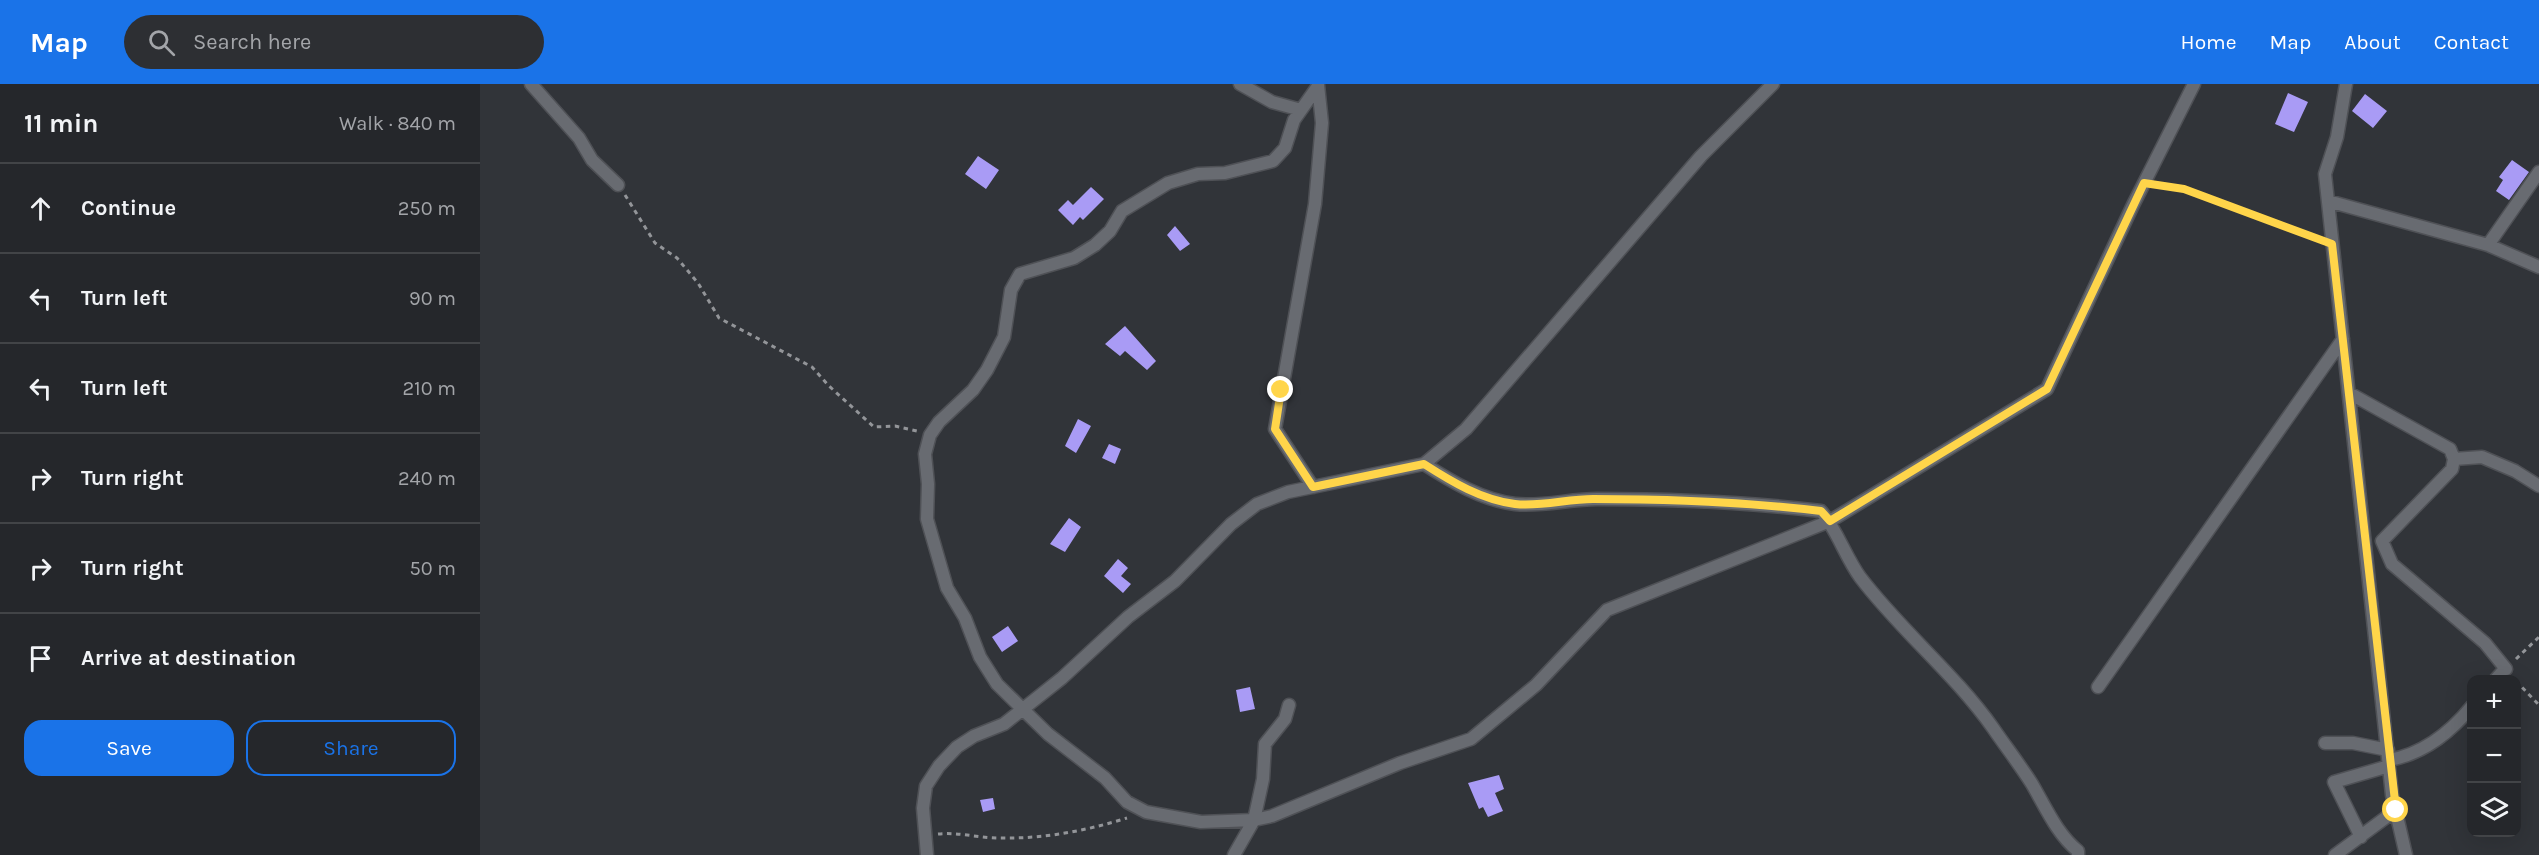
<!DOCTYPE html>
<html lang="en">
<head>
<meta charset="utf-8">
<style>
	:root { --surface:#25272b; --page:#2d2f33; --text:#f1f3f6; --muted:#a3a5a9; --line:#424447; --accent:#1a73e8 }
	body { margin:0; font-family:Karla,sans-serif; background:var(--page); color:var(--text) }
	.controls { position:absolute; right:18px; bottom:18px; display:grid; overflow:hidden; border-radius:12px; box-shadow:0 6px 24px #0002 }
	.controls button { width:54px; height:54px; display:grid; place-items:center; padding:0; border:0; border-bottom:2px solid var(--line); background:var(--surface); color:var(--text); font:30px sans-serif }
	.stop { position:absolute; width:18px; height:18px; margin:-14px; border:4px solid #ffd54a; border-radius:50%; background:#fff }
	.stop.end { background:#ffd54a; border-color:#fff; box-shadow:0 2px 6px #0008 }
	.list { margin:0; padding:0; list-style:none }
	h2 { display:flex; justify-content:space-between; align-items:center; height:78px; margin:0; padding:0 24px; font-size:26px }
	h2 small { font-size:20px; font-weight:400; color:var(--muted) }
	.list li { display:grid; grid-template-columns:39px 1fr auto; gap:18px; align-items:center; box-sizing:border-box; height:90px; padding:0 24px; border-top:2px solid var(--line) }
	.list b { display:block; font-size:22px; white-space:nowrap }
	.list em { font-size:20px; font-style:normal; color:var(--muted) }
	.actions { display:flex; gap:12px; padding:18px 24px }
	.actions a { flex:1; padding:14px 0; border:2px solid var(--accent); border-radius:18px; text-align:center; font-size:21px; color:var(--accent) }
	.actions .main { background:var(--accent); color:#fff }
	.icon { flex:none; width:33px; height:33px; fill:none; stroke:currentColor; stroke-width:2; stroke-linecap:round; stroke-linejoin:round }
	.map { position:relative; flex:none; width:2059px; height:771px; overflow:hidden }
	header { display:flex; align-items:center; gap:36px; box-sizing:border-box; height:84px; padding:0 30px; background:var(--accent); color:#fff }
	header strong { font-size:28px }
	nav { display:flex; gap:33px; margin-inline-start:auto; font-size:21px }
	.search { width:420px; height:54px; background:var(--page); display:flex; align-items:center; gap:15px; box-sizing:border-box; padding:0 21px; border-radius:33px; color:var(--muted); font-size:22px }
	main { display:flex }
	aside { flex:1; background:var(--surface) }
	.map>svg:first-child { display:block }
	.building { fill:#a99bf5 }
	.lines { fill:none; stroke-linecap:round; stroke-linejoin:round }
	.minor-casing { stroke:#4f5156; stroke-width:15 }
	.path { stroke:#939599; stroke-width:3; stroke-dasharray:4.5 4.5; stroke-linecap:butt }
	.minor { stroke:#686b71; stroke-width:12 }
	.route { stroke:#ffd54a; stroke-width:8 }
</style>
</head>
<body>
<header>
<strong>Map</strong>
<div class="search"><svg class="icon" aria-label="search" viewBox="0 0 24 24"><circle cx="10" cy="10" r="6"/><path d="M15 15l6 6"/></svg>Search here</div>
<nav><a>Home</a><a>Map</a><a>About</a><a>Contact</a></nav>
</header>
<main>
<aside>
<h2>11 min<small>Walk · 840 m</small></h2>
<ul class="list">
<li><svg class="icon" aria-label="ahead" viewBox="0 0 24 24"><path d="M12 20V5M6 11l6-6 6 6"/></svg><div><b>Continue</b></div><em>250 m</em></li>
<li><svg class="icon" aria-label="left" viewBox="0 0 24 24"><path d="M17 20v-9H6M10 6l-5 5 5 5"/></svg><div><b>Turn left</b></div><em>90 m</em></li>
<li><svg class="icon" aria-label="left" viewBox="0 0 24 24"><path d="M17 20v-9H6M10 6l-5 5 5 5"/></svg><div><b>Turn left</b></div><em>210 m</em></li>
<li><svg class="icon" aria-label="right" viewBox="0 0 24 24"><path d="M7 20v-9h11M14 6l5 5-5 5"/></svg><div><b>Turn right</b></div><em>240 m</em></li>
<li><svg class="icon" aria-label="right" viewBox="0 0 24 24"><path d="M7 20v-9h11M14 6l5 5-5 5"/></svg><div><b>Turn right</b></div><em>50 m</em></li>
<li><svg class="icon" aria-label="arrive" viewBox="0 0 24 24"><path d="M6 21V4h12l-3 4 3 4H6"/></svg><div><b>Arrive at destination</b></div></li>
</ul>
<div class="actions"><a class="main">Save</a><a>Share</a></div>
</aside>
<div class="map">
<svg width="2059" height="771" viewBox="0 0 2059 771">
	<rect width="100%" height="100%" fill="#313439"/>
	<path class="building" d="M1808,9L1828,18L1814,48L1795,40Z
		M1885,10L1907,27L1893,44L1872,27Z
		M498,72L519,86L506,105L485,90Z
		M2032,76L2049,88L2029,116L2016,107L2023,96L2019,93Z
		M611,103L624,115L603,136L600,133L593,141L578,126L588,116L593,121Z
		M695,142L710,160L700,167L687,151Z
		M645,242L676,277L667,286L645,267L640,272L625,260Z
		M598,335L611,342L596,369L585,362Z
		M629,360L641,365L635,380L622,374Z
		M589,434L601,443L585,468L570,460Z
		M638,475L648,484L641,492L651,500L643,509L624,492Z
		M528,542L538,557L522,568L512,553Z
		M770,603L775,625L760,628L756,606Z
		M1019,691L1024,705L1015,709L1023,727L1008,733L1003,723L999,725L988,699Z
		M513,714L515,725L503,728L500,716Z"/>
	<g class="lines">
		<defs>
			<path id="minor" d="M51,0L99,54L112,76L138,101
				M760,0L792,18L821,26
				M1866,0L1857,53L1845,90L1912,711L1926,771
				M838,2L814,36L805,64L793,77L745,89L718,90L688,99L642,127L630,147L615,161L594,174L540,190L531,206L524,253L507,286L493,306L459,338L450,351L445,370L448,400L447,435L467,504L485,534L500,573L517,600L568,650L625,694L647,718L666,728L721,738L774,736L792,732L920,679L991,655L1056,601L1127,526L1350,437L1567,305L1653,121L1714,0
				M1848,117L2008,161L2059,183
				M2008,161L2059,88
				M1869,309L1970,365L1974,375L1972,385L1902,457L1912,480L2005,559L2026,585
				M1974,375L2002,373L2035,387L2059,402
				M944,380L986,345L1221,72L1293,0
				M833,403L795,345L835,120L842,39L838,1
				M2015,596L2025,585
				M1618,603L1863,255
				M1845,659H1873L1908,666
				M1909,676C1943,670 1970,649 1992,622
				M1881,753L1854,698L1909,682
				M447,771L443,724L446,702L459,682L477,663L494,652L524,640L582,594L648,533L695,497L751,440L777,420L808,408L944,380C972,398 1002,416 1035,420C1062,423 1090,415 1117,415C1192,415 1267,418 1341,427C1357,446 1365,472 1380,493C1421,547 1474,589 1513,644C1526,663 1540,681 1552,700C1566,724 1577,750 1598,767V771
				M754,771L774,736L783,695L785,660L805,635L809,621
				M1855,771L1916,726"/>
		</defs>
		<use href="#minor" class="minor-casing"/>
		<path class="path" d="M1678,101L1704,105L1839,156
			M145,111L175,159L197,174L218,199L239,234L332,283L349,302L394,343L415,342L437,347
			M2036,575L2059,553
			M2036,597L2059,621
			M2036,684L2044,682
			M458,750C478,748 499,754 519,754C564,755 605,747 647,734"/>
		<use href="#minor" class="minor"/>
	</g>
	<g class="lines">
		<path class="route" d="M801,306L795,345L833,403L944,380C972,398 1002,416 1035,420C1061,423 1087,415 1113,415C1189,415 1265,418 1341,427L1350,437L1567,305L1664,99L1704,105L1852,160L1916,726"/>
	</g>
</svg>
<div class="controls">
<button>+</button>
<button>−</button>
<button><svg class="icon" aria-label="layers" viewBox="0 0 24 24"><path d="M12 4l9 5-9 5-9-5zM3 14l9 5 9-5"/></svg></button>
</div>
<div class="stop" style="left:1916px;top:726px"></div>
<div class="stop end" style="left:801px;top:306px"></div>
</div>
</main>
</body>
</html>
